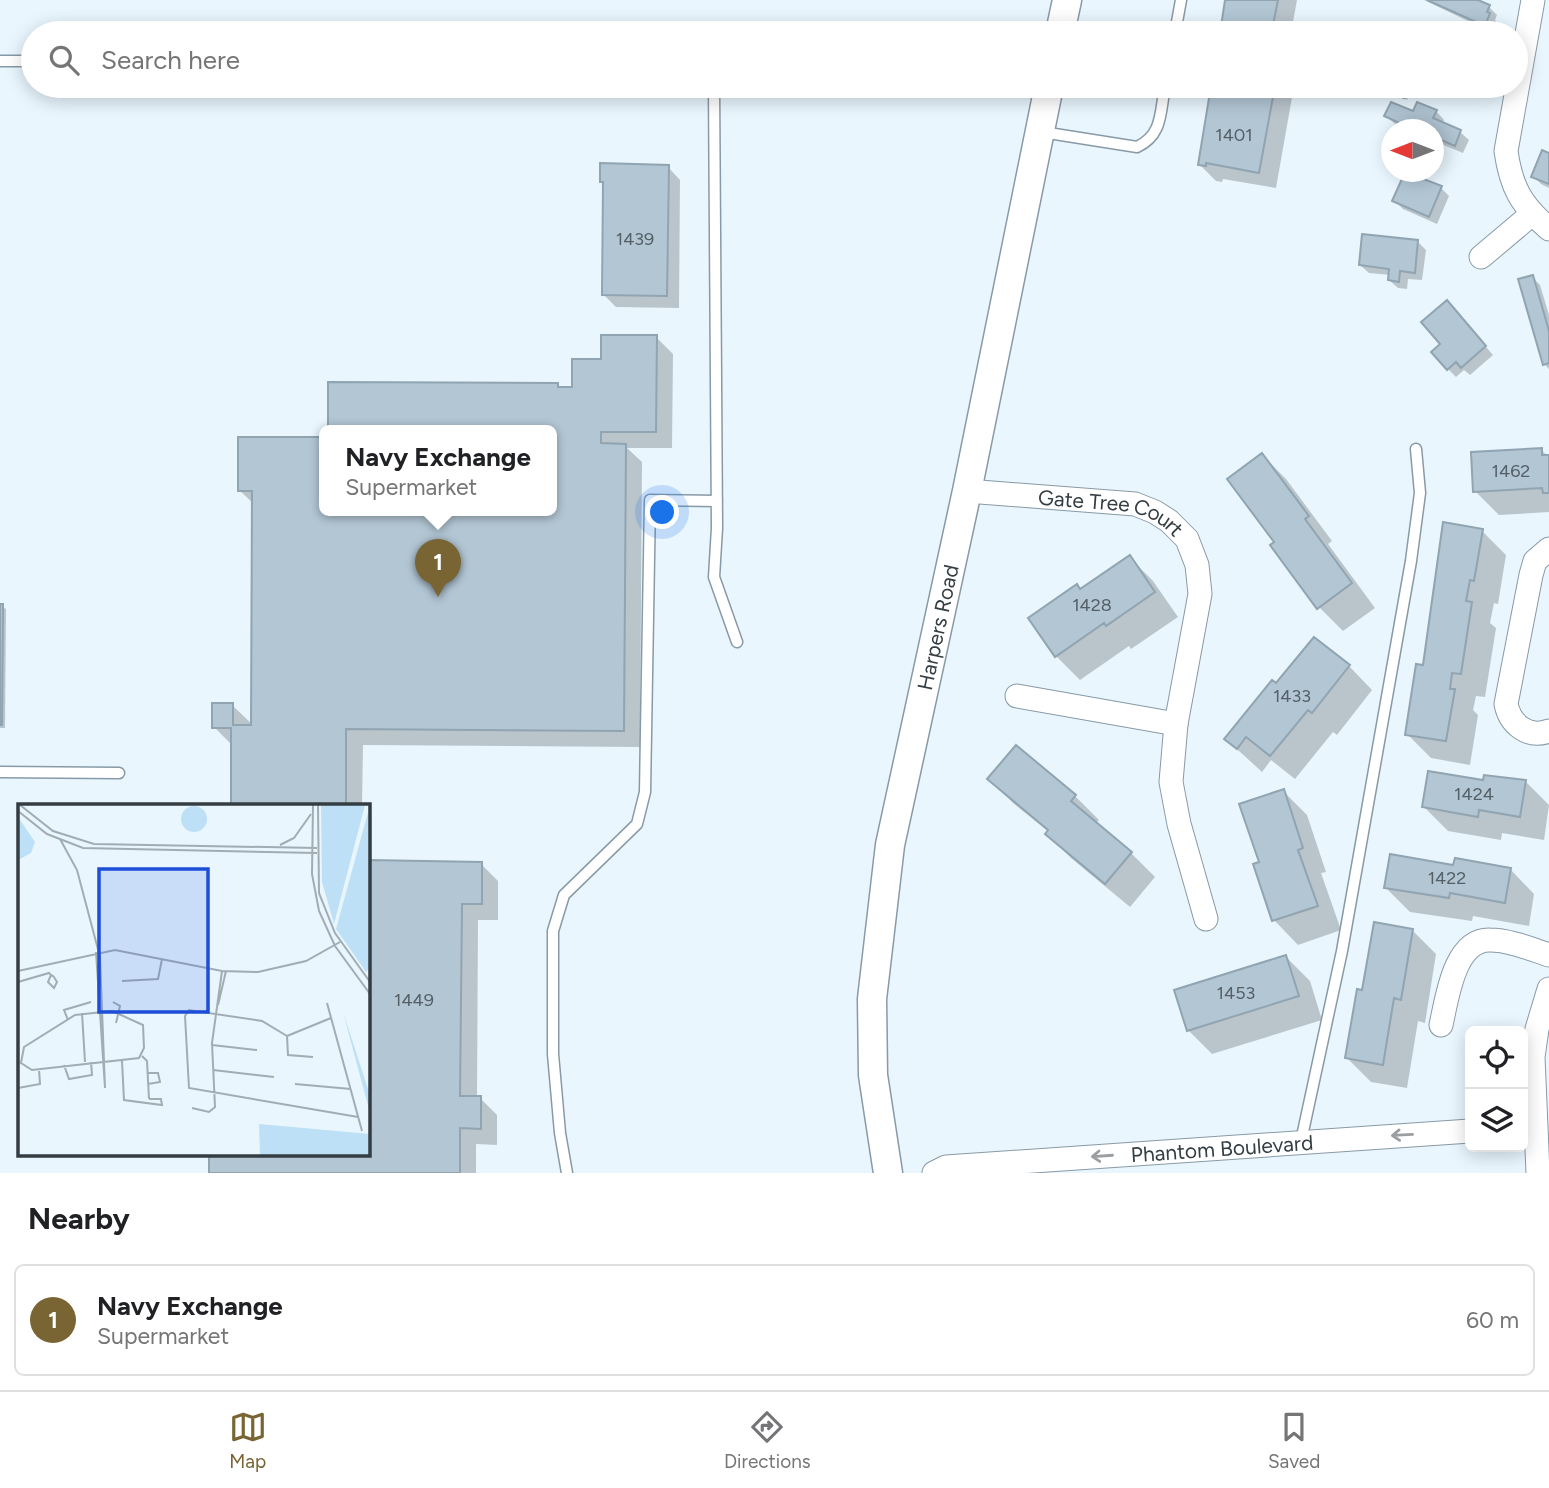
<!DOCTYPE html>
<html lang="en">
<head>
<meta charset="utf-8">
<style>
	:root { --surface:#fff; --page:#f6f6f6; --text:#202124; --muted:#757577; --line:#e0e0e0; --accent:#796433 }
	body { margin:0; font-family:Figtree,sans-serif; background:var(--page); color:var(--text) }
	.controls { position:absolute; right:21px; bottom:21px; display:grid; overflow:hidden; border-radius:10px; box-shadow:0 4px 18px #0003 }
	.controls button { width:63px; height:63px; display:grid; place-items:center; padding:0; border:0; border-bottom:2px solid var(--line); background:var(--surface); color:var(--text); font:35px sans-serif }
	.compass { position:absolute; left:1381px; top:119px; width:63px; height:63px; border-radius:50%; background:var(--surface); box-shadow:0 4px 18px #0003; rotate:270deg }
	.you { position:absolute; left:663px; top:513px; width:24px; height:24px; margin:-18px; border:5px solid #fff; border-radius:50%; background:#1a73e8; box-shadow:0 0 0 10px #1a73e833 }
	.badge { display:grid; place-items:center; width:46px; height:46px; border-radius:50%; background:var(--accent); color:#fff; font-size:23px; font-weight:700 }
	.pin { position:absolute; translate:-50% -58px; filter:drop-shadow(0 2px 4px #0008) }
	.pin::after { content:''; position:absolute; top:37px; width:24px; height:21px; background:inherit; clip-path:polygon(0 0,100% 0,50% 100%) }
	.popup { position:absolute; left:319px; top:425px; width:238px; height:91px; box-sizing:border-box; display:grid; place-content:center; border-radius:10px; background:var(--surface); filter:drop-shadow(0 2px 5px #0005); font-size:23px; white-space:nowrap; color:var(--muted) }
	.popup b { font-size:26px; color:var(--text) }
	.popup::after { content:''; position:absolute; left:50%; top:100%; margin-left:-14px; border:14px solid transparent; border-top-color:var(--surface) }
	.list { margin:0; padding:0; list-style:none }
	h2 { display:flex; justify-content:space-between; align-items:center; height:91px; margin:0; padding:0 28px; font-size:30px }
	h2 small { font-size:23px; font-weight:400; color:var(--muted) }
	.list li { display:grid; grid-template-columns:46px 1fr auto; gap:21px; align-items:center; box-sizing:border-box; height:112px; margin:0 14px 14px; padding:0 14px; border:2px solid var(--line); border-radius:10px }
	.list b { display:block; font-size:26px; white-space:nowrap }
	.list p { margin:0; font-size:23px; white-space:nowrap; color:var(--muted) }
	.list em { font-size:23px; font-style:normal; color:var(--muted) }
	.icon { flex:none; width:38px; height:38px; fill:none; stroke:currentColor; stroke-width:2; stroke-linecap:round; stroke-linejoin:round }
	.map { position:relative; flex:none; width:1549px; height:1173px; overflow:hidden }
	.search { position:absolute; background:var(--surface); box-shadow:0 4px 18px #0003; left:21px; right:21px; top:21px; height:77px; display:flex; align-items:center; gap:18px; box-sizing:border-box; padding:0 24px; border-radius:38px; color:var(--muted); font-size:26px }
	.sheet { height:217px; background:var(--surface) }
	nav { display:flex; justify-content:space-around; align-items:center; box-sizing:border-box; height:98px; border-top:2px solid var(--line); background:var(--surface); font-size:19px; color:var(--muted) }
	nav a { display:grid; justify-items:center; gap:4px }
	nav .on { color:var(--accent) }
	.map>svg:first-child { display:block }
	.shadow { fill:#0003 }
	.building { fill:#b2c6d4; stroke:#90a4b1; stroke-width:2 }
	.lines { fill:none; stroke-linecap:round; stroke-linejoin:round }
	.service-casing { stroke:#879aa7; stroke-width:13 }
	.minor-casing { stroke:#879aa7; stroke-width:25 }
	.tertiary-casing { stroke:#879aa7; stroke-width:31 }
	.service { stroke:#fff; stroke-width:10 }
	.minor { stroke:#fff; stroke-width:23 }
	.tertiary { stroke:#fff; stroke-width:28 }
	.oneway { stroke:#9a9ea0 }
	.labels { text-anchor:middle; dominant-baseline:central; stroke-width:5; stroke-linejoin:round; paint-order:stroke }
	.number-label { font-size:18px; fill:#545f66 }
	.street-label { font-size:21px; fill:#343d42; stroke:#fff }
	.inset-road { fill:none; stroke:#a1acb3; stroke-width:2 }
	.view { fill:#1d4ed8; fill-opacity:0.15; stroke:#1d4ed8; stroke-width:3.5 }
	.inset-edge { fill:none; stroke:#343d42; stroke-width:3.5 }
</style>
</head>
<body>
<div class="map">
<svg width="1549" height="1173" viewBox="0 0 1549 1173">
	<rect width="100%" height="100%" fill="#e9f6fe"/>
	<path class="shadow" d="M1226,0H1297L1291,33H1221Z
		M1424,0H1474L1489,7L1497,15L1495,20L1497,23L1493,33Z
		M1212,86H1294L1276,188L1223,179L1222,182L1216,181L1199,164Z
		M1380,86H1398L1410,93L1407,100Z
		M1457,86H1477L1474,93Z
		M1436,111L1444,120L1442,124L1460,132L1469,140L1463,153L1434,141V130H1407L1395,124L1386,116Z
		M1549,155V188L1541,184L1533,176Z
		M668,167L680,180L679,308L616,307L604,295V184L602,181Z
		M1441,188L1449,196L1437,224L1403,209L1394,200Z
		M1418,242L1426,250L1422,280L1408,279L1407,289L1398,288L1389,280L1390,275L1369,273L1360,265Z
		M1532,277L1540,285L1549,315V369L1544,364Z
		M1455,311L1493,355L1470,375L1464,370L1456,377L1448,369L1443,344Z
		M656,337L673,354L672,448H627L642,462L640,747L363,745L362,806H233L231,744L214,727L232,705L253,725L254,504L239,490L240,438L324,439V511H552V431L557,385L560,389H574L603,361Z
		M1541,450L1549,457V512L1499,515L1475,491Z
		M1262,455L1286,479L1332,541L1328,544L1375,608L1343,631L1319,607L1277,543Z
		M1482,531L1506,555L1498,604L1494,603L1490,623L1496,628L1485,697L1476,696L1473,710L1478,715L1470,765L1431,758L1407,734L1425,667Z
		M1129,557L1153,581L1178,617L1131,649L1129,646L1080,680L1056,656L1081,590Z
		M0,605L6,609L5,728H0Z
		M1349,666L1372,690L1337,735L1333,732L1295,779L1271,760L1262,772L1226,739L1277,686Z
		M990,779L1075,796L1099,820L1095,824L1131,853L1155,877L1130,907L1071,858L1047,834L1049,832L1013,803Z
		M1484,782H1526L1549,805L1544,840L1502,833L1501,840L1448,831L1424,807Z
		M1283,791L1307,815L1326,872L1321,873L1341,930L1298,945L1274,920L1255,865L1261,863Z
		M368,862L481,864L498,881V920H478L477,1098H480L497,1115V1145L476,1144V1173H211V1154H368Z
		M1455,867L1510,869L1534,894L1529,926L1473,916L1472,921L1410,912L1386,888Z
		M1412,930L1436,954L1425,1023L1418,1021L1407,1088L1371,1082L1347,1058L1364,992Z
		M1286,957L1310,981L1322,1020L1212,1054L1188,1030Z"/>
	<path class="building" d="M1225,0H1278L1272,30L1284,33H1220Z
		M1427,0H1478L1490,5L1487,12L1490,13L1485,26Z
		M1211,86H1275L1259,173L1206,163V166L1198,165Z
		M1377,86H1402L1408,88L1404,98Z
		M1391,102L1413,111L1417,102L1437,110L1433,118L1461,130L1455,146L1434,137V130H1415L1384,116Z
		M1542,150L1549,153V184L1531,177Z
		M600,163L669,165L667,296L602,295L603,182H600Z
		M1405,172L1442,186L1429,217L1392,201Z
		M1362,234L1418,240L1415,273L1400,271L1399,282L1388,280L1389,269L1359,265Z
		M1533,275L1549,331V363L1543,365L1518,279Z
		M1447,300L1486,346L1461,368L1456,362L1447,370L1431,352L1440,344L1421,322Z
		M601,335H657L656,432H601V443L626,444L624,731L346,729V806H231V728H212V703H233V725H251L252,491H238V437H324V511H552V431H328V382L558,383V387H572V359H601Z
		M1542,448V455H1549V493H1543L1542,488L1473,492L1471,452Z
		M1262,453L1309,516L1305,519L1352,583L1317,609L1270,545L1274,542L1227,479Z
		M1443,522L1483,529L1474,581L1470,580L1466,601L1472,602L1461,674L1452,673L1450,689H1455L1446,741L1405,735L1416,664L1423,665Z
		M1130,555L1155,592L1106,626L1104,623L1055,657L1028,618L1077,584L1080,589Z
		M0,604H3L2,725H0Z
		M1314,637L1350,665L1312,713L1308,710L1270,756L1246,737L1237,749L1224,739L1272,680L1276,683Z
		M1016,745L1076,795L1071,801L1132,852L1105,884L1045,834L1048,830L987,779Z
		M1428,771L1483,780L1484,775L1526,780L1520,817L1479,810L1478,817L1422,807Z
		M1284,789L1303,848L1298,850L1318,906L1272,921L1253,864L1259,862L1239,804Z
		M1390,854L1453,865L1455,858L1511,868L1505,903L1450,893L1449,898L1384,888Z
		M368,860L482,862V904H462L460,1096H481V1129L460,1128V1173H209V1154H368Z
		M1374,922L1413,929L1401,1000L1394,998L1383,1065L1345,1058L1357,989L1362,990Z
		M1286,955L1299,996L1187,1031L1174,990Z"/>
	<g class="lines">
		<defs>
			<path id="service" d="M1175,33L1181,0
				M0,61H33
				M714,86L717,528L714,577L737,642
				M1042,132L1137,147C1163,135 1160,112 1165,86
				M0,772L119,773
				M1301,1141L1342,951L1411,561L1420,493L1416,449
				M567,1173L560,1133L553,1054V931L564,895L637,824L645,792L650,500L717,501"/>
			<g id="minor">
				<path d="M1533,0L1506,151C1511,187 1521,205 1549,229"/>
				<path d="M1481,257L1532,214"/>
				<path id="s1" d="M967,491L1135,504L1155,512L1169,521L1187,539L1197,565L1200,594L1176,724L1171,782L1179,824L1206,919"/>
				<path d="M1549,549L1535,561L1531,575L1506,704C1510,724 1528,739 1549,731"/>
				<path d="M1017,696L1176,724"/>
				<path d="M1441,1025C1447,999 1454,939 1490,940C1509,940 1531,949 1549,955"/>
				<path id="s2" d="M934,1173L946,1167L1470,1131"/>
				<path d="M1538,1173L1533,1057L1537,1029L1549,989"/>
			</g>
			<g id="tertiary">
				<path d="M1060,33L1067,0"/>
				<path id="s3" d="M888,1173L873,1075L872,999L890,845L967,491L1049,86"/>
			</g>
		</defs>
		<use href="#service" class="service-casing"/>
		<use href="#minor" class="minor-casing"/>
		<use href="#tertiary" class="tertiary-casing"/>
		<use href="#service" class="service"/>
		<use href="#minor" class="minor"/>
		<use href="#tertiary" class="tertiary"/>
	</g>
	<defs><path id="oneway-shaft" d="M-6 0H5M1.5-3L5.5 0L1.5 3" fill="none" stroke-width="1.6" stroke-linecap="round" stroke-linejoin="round" transform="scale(1.75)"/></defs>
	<g class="oneway">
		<use href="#oneway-shaft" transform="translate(1402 1135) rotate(177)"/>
		<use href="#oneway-shaft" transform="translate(1102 1156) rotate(176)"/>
	</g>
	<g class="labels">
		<g class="number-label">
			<text x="1234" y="135">1401</text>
			<text x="635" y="239">1439</text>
			<text x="1511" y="471">1462</text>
			<text x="1092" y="605">1428</text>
			<text x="1292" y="696">1433</text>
			<text x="1474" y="794">1424</text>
			<text x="1447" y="878">1422</text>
			<text x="1236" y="993">1453</text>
			<text x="414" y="1000">1449</text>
		</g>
		<g class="street-label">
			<text stroke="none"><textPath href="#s1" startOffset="147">Gate Tree Court</textPath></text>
			<text stroke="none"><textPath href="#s3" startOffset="553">Harpers Road</textPath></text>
			<text stroke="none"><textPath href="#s2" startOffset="290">Phantom Boulevard</textPath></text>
		</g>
	</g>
	<g transform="translate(18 804)">
		<rect width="352" height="352" fill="#e9f6fe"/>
		<path d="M303,1H347L316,120L304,78ZM352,1V164L348,168L318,125ZM163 15a13 13 0 1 1 26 0a13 13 0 1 1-26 0ZM0,13L17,38L13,49L0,56ZM325,208L352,291V309ZM241,320L352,330V351H242Z" fill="#bde0f7"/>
		<path class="inset-road" d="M2,1L35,27L76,40L299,44M295,1L294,70L301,107L317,142L352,190M300,1L301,89L317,129L352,178M0,7L29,30L65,44L299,49M42,35L59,66L82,153L87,284L78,148M262,41L276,34L293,10M0,167L97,146L204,167L240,168L288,157L322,138M104,177L140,175L144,155M0,178L31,169L33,171L35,172L36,173L39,178L36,184L30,178L33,171M95,198L102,202L98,219M309,199L344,327M200,201L208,167M94,207L125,221L126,244L121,254L14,266L3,259L6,243L57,211ZM64,209L67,258M50,216L46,206L73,198M269,232L244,217L171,206L167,212L171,284L340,313M269,232L313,214M269,232L270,251L295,253M194,241L239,246M124,252L129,257L131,295M104,257L106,296L144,301L143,295H131M46,261L51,275L74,271L73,258M195,266L256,273M130,269H140L142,278L130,280M277,280L333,285M0,284L22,280L21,265M174,304L191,308L197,303L194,239L204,167"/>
		<path class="view" d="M81,65H190V208H81Z"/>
		<rect width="352" height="352" class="inset-edge"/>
	</g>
</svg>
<div class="controls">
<button><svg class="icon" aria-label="locate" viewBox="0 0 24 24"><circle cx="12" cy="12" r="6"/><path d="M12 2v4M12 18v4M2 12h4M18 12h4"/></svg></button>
<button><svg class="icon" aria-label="layers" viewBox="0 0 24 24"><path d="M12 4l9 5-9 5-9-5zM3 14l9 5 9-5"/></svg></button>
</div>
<svg class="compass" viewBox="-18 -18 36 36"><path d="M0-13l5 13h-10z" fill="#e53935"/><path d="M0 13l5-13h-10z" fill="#757577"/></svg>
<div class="you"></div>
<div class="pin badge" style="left:438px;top:597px">1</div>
<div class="popup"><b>Navy Exchange</b>Supermarket</div>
<div class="search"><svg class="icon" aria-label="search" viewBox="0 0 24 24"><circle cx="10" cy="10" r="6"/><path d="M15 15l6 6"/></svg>Search here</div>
</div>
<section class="sheet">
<h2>Nearby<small></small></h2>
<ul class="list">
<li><span class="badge">1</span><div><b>Navy Exchange</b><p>Supermarket</p></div><em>60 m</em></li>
</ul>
</section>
<nav>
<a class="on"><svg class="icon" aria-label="map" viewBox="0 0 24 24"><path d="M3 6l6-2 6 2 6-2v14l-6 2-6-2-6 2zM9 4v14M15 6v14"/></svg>Map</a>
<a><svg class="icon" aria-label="directions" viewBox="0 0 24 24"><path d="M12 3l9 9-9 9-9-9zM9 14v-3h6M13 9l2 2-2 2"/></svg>Directions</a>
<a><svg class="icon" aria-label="saved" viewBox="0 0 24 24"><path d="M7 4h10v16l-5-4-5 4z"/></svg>Saved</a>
</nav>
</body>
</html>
